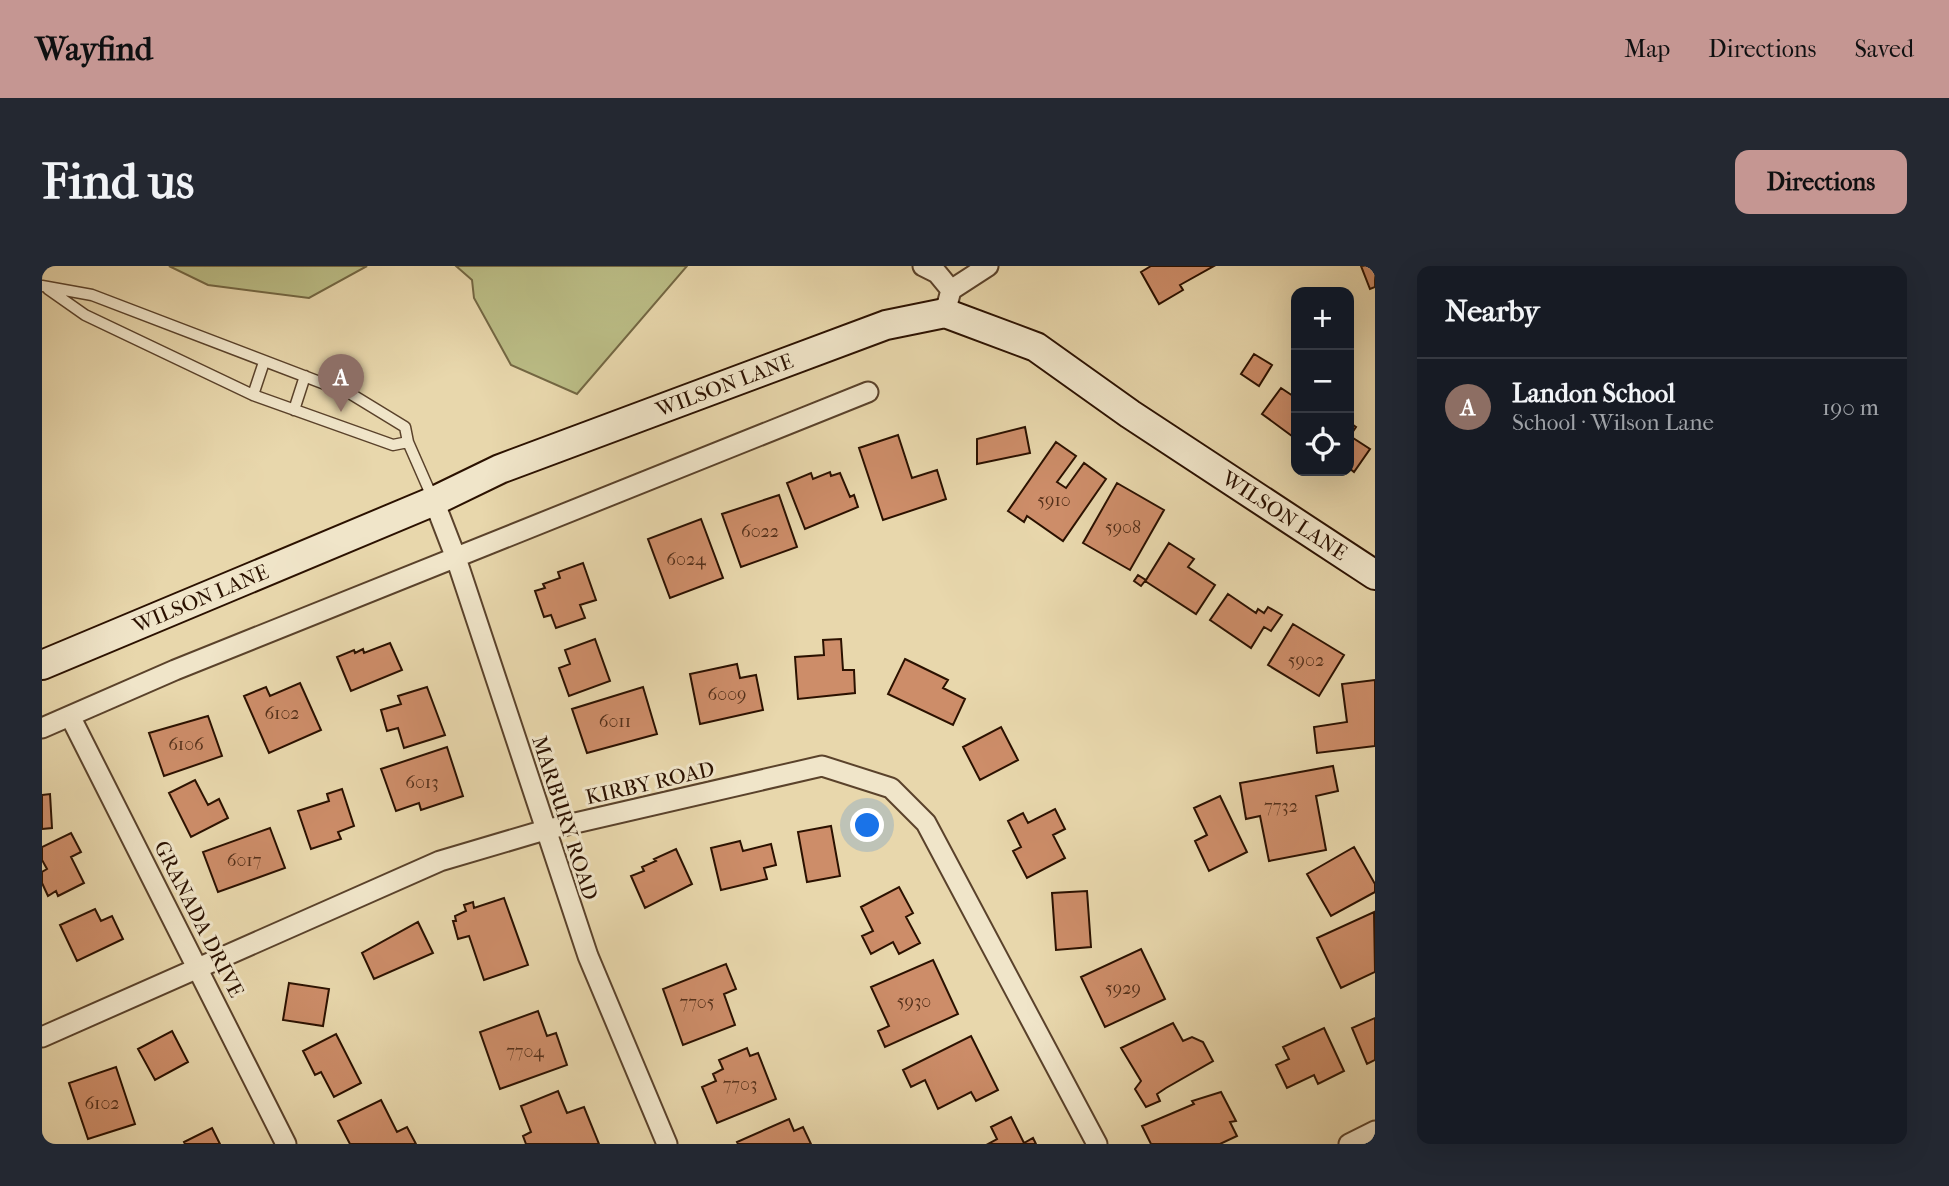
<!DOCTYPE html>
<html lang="en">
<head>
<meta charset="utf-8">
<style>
	:root { --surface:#171b24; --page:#242831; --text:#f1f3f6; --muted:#9ea1a6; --line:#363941; --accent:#c59692 }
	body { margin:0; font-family:"IM FELL French Canon",serif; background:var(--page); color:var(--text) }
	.controls { position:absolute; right:21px; top:21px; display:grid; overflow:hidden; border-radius:14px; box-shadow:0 7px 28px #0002 }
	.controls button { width:63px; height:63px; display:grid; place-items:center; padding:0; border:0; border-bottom:2px solid var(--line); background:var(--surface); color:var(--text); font:35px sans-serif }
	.you { position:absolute; left:826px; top:560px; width:24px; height:24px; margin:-18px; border:5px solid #fff; border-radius:50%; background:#1a73e8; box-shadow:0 0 0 10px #1a73e833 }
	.badge { display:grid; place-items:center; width:46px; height:46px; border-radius:50%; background:var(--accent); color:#fff; font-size:23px; font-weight:700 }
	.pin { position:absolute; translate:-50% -58px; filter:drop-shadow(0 2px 4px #0008) }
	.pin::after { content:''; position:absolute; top:37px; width:24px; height:21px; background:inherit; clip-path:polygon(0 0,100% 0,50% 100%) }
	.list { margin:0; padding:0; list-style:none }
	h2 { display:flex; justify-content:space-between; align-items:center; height:91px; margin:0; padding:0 28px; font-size:30px }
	h2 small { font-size:23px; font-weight:400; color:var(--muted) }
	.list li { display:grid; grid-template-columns:46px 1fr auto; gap:21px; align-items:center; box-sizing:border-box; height:98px; padding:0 28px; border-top:2px solid var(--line) }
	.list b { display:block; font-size:26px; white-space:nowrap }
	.list p { margin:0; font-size:23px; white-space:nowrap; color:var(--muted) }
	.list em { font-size:23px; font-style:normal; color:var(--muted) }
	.icon { flex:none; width:38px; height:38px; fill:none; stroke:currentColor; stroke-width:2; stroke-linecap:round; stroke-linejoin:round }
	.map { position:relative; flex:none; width:1333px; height:878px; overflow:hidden; border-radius:14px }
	header { display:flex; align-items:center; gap:42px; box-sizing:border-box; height:98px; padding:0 35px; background:var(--accent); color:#111 }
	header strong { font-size:33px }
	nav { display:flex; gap:38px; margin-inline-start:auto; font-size:24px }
	.intro { display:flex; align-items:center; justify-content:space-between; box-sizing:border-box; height:168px; padding:0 42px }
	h1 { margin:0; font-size:49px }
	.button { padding:18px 32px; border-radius:14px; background:var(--accent); color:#111; font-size:24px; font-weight:700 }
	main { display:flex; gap:42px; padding:0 42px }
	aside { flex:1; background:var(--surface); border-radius:14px; box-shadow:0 7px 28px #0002 }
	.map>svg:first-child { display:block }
	.green { fill:#bbbd86; stroke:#736743; stroke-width:2 }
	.building { fill:#cd8d69; stroke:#2b1100; stroke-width:2 }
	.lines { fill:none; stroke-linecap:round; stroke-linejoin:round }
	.lane-casing { stroke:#5a422b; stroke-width:13 }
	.street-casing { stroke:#5a422b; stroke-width:23 }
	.secondary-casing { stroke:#2b1100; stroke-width:32 }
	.lane { stroke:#f0e5c9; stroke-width:10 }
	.street { stroke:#f0e5c9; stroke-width:19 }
	.secondary { stroke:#f0e5c9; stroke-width:28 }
	.labels { text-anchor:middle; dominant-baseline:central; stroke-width:6; stroke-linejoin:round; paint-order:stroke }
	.number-label { font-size:18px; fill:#54301a }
	.street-label { font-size:21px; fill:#2b1100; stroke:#f0e5c9 }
</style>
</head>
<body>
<header>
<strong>Wayfind</strong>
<nav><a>Map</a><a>Directions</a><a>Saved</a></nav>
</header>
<div class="intro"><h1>Find us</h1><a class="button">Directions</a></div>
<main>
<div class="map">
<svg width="1333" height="878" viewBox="0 0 1333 878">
	<rect width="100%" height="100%" fill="#e8d7ac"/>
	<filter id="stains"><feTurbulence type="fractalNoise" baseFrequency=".00286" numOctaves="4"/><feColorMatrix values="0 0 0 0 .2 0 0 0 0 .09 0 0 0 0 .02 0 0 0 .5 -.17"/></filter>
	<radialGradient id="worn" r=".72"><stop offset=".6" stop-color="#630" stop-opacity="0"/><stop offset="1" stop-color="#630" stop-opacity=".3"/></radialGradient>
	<path class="green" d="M127,0H325L267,32L166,19Z
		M414,0H645L535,128L469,99L432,32L430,14Z"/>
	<path class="building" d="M1109,0H1172L1138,19L1141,24L1117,38L1099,6Z
		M1319,0H1333V21L1328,23Z
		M1212,88L1230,99L1217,120L1199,108Z
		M1239,122L1254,132V173L1220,148Z
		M1307,156L1314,161L1308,170L1328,183L1312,206L1307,202Z
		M983,161L988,187L935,198V173Z
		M856,169L870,212L895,204L904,233L841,254L817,182Z
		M1014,176L1034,190L1015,216L1024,222L1042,197L1064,213L1021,275L985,250L982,256L966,245Z
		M788,206L789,210L798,207L808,231L812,229L816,241L763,263L745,217L769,207L771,213Z
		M1075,217L1122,244L1088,304L1041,277Z
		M737,229L755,281L699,301L680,248Z
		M659,253L681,312L628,332L606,273Z
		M1127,277L1152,293L1146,301L1173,319L1154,348L1103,315L1099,320L1092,315L1096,309L1104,314Z
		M541,297L554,334L538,339L543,352L514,362L509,349L502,351L493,325L503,322L501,318L518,312L516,306Z
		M1186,328L1214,347L1216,343L1222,347L1226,341L1240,349L1229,365L1222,361L1209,382L1168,354Z
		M1251,358L1302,389L1277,430L1226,399Z
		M553,373L568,415L527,430L517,402L528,398L523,384Z
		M799,373L801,404H812L813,427L756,433L753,391L782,389L781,374Z
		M348,377L360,404L309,425L295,391L312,384L313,387L321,383L322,387Z
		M863,393L906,414L901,422L923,433L911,459L846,428Z
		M695,398L698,412L714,409L721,444L658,458L648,408Z
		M1333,414V480L1275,487L1272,461L1305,456L1300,418Z
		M258,417L279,464L227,487L202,430L224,421L228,430Z
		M385,421L403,469L362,482L356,462L345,465L339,444L359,438L356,430Z
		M601,421L615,468L545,487L530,443Z
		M166,450L180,490L122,510L107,467Z
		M959,461L976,494L938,514L921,481Z
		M405,481L421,530L379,544L377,537L354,545L339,503Z
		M1291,500L1296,525L1274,530L1284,584L1227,595L1218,550L1204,553L1198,517Z
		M153,514L166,539L177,533L186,552L149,571L127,527Z
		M300,523L312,560L296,566L299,573L269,583L256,545L287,535L285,528Z
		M8,528L10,562L0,563V529Z
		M1178,530L1205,586L1167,605L1153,575L1165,569L1152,542Z
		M1013,543L1023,563L1011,569L1023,592L985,612L971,585L979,581L966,555L981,547L986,557Z
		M789,560L798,610L765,616L756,566Z
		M228,562L243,602L176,626L161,586Z
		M29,567L39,586L29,591L42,617L16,630L14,625L6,630L0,617V606L5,603L0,594V581Z
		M698,575L701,585L729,578L734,599L722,602L725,613L679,624L669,582Z
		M1312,581L1333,618V626L1289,650L1265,608Z
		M634,583L650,618L603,642L589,610L602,605L600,601L614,595L612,593Z
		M857,621L871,647L864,651L878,677L857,688L851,676L829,688L820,670L831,665L819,641Z
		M1045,625L1049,681L1014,684L1010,627Z
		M462,632L486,699L442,714L427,670L416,673L411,655H414L413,650L424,645L422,639L431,636L432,642Z
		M53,643L59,655L70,650L81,673L35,695L18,659Z
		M1332,646L1333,706L1299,722L1275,672Z
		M376,656L391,687L332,713L320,687Z
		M1099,683L1123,733L1063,761L1039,711Z
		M891,694L916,748L843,781L836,765L847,760L829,721Z
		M684,698L694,723L682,728L693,759L641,779L621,723Z
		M247,717L287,723L281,760L241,754Z
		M496,745L505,770L514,767L525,799L458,823L438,766Z
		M1333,752V794L1325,798L1310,762Z
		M1131,757L1141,775L1150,771L1161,776L1171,795L1124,822L1115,828L1118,835L1104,841L1093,823L1099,815L1079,782Z
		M1282,762L1302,805L1276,818L1272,809L1245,822L1234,799L1247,793L1241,781Z
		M130,765L146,796L113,814L96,783Z
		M294,768L319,817L292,831L279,806L273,809L261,785Z
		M929,770L956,824L934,835L929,826L896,843L883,814L869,821L861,804Z
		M705,782L708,790L716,787L734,833L675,857L660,821L674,815L671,808L681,803L677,794Z
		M74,801L93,858L46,873L27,817Z
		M516,825L525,847L542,841L557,878H484L481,870L489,866L479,840Z
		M1179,826L1194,855L1188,856L1195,870L1178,878H1109L1100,860L1152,838L1150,835Z
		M339,834L355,866L365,861L374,878H308L296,855Z
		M969,851L982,877L991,872L994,878H946L955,873L949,861Z
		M747,853L752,865L761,861L769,878H696L695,876Z
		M170,862L178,878H143L142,876Z"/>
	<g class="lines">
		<defs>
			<path id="lane" d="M0,20L50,29L309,128L363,161L366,176L391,233
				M6,23L43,49L211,129L351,179L366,176
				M211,129L222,96
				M252,144L263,110"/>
			<path id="street" d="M881,0L895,7L909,24
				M903,47L909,24L946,0
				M392,235L414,292L546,690L625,878
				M28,450L244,878
				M0,462L133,404L826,126
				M0,771L398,595L503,564L780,500L849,522L884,557L1055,878
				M1307,878L1333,865"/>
			<g id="secondary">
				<path id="s1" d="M0,399L392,235L458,203L844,59L903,47L994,81L1088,148L1333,309"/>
			</g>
		</defs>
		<use href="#lane" class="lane-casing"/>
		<use href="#street" class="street-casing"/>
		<use href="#secondary" class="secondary-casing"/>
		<use href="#lane" class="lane"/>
		<use href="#street" class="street"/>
		<use href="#secondary" class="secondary"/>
	</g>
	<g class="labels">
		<g class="number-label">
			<text x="1012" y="234">5910</text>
			<text x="1081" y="261">5908</text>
			<text x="718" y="265">6022</text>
			<text x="644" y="293">6024</text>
			<text x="1264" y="394">5902</text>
			<text x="685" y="428">6009</text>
			<text x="240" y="447">6102</text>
			<text x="573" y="455">6011</text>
			<text x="144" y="478">6106</text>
			<text x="380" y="516">6013</text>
			<text x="1239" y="540">7732</text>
			<text x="202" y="594">6017</text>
			<text x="1081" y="722">5929</text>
			<text x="872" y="735">5930</text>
			<text x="655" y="736">7705</text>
			<text x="483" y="785">7704</text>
			<text x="698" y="818">7703</text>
			<text x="60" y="837">6102</text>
		</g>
		<g class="street-label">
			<text stroke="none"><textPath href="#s1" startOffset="738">WILSON LANE</textPath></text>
			<text stroke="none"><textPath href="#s1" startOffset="1368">WILSON LANE</textPath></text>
			<text stroke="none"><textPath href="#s1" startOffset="172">WILSON LANE</textPath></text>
			<text transform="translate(608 517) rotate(-13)">KIRBY ROAD</text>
			<text transform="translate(523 552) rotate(72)">MARBURY ROAD</text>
			<text transform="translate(157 653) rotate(63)">GRANADA DRIVE</text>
		</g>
	</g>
	<rect width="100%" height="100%" filter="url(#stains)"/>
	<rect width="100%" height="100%" fill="url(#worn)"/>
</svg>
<div class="controls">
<button>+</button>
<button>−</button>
<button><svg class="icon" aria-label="locate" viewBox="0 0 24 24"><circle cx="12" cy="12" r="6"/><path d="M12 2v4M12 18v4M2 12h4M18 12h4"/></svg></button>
</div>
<div class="you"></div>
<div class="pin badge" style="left:299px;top:146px;background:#8d6e63">A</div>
</div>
<aside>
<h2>Nearby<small></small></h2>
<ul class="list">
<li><span class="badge" style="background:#8d6e63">A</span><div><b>Landon School</b><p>School · Wilson Lane</p></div><em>190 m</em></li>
</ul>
</aside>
</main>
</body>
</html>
